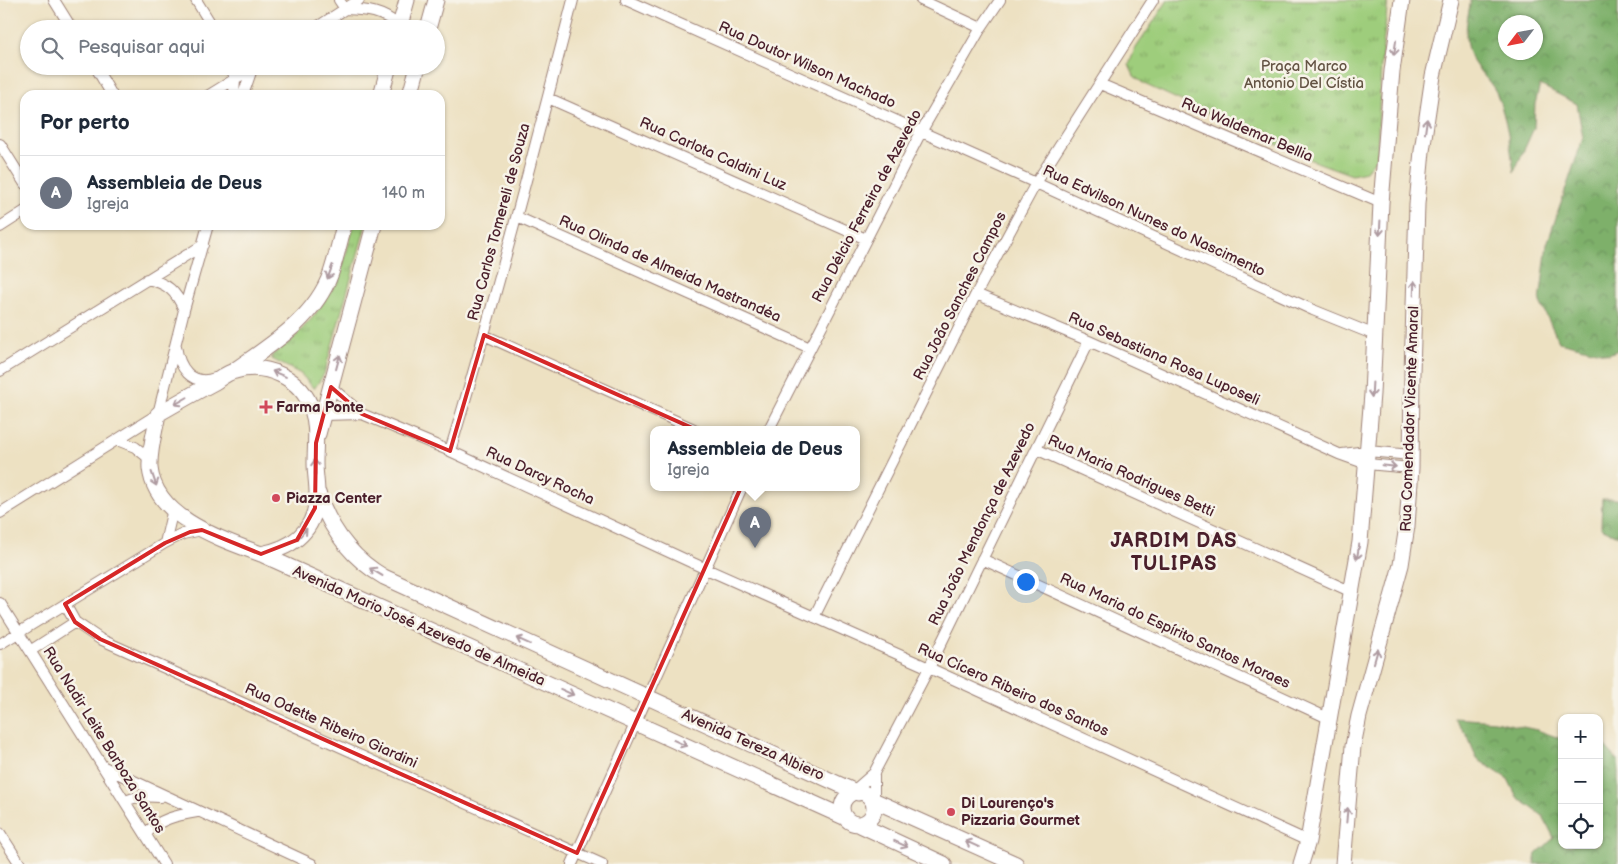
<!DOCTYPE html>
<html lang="pt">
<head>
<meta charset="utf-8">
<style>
	:root { --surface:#fff; --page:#f2f2f3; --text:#1f2937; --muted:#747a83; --line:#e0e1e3; --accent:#db2777 }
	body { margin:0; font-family:"Balsamiq Sans",sans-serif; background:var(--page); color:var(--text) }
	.controls { position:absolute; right:15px; bottom:15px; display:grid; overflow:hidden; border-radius:10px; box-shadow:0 1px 4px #0004 }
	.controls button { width:45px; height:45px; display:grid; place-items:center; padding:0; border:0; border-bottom:1px solid var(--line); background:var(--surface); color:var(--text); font:25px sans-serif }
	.compass { position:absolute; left:1498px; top:15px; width:45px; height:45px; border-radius:50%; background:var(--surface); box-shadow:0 1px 4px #0004; rotate:238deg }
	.you { position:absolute; left:1025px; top:581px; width:18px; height:18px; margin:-12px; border:4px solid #fff; border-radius:50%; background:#1a73e8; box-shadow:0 0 0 8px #1a73e833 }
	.badge { display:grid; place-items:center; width:32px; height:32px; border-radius:50%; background:var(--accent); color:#fff; font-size:16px; font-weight:700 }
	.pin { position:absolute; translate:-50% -41px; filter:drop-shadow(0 1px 2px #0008) }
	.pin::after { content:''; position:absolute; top:26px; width:18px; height:15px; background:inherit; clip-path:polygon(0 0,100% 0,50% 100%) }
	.popup { position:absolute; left:650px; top:426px; width:210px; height:65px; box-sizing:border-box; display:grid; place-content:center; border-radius:10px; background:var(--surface); filter:drop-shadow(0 1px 4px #0005); font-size:16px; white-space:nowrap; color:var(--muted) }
	.popup b { font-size:19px; color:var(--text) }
	.popup::after { content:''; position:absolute; left:50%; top:100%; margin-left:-10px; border:10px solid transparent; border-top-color:var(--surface) }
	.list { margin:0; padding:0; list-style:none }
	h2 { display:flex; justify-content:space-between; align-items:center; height:65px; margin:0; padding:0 20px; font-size:21px }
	h2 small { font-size:16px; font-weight:400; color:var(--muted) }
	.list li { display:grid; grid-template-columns:32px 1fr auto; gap:15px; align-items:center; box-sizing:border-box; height:75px; padding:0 20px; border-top:1px solid var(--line) }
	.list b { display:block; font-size:19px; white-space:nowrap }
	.list p { margin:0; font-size:16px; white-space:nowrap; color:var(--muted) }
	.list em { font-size:16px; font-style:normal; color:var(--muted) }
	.icon { flex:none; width:28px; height:28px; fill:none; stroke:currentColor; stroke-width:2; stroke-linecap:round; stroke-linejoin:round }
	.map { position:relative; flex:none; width:1618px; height:864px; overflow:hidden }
	.search { position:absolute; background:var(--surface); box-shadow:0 1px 4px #0004; left:20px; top:20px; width:425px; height:55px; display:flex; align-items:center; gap:12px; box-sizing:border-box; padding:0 18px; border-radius:28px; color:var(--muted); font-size:19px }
	.panel { position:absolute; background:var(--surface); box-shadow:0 1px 4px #0004; left:20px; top:90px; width:425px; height:140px; border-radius:15px }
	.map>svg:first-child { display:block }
	.grass { fill:url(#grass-tufts); stroke:#747653 }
	.forest { fill:url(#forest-crowns); stroke:#64684b; fill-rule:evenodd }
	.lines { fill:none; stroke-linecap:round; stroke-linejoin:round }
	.street-casing { stroke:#9c8076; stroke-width:12 }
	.secondary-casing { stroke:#9c8076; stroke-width:17 }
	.street { stroke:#fff; stroke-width:10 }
	.secondary { stroke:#fff; stroke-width:15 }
	.oneway { stroke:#ae9aa0 }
	.marked { fill:none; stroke:#d62828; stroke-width:4; stroke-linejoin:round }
	.poi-dot { fill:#d1495b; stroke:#f7f3e8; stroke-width:2 }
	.labels { text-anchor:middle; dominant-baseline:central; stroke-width:5; stroke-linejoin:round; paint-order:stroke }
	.street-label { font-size:15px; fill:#4a1f2b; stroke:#f7f3e8 }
	.park-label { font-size:15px; fill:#635343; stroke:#f7f3e8 }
	.poi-label { font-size:15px; font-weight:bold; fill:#4a1f2b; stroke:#f7f3e8; text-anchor:start }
	.district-label { font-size:20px; font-weight:bold; letter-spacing:1px; fill:#4a1f2b; stroke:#f7f3e8 }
</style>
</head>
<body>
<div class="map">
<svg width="1618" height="864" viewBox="0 0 1618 864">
	<defs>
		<pattern id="grass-tufts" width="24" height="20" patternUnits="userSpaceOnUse" patternTransform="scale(1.25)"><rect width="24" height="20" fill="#9ecd7b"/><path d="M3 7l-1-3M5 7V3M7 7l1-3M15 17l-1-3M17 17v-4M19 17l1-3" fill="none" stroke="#83a665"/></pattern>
		<pattern id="forest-crowns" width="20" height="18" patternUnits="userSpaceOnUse" patternTransform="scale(1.25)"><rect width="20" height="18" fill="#7eb06b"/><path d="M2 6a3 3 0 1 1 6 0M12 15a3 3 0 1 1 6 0" fill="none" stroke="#698f58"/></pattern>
	</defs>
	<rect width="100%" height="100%" fill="#f7f3e8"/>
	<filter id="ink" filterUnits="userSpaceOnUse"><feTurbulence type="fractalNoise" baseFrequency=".02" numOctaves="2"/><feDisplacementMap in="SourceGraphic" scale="10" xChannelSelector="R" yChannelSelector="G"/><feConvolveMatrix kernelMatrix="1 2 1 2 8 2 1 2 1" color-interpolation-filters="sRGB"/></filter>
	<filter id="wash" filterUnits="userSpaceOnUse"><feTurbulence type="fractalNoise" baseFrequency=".0096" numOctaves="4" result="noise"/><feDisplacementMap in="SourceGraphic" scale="20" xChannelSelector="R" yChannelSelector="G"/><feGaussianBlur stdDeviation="1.12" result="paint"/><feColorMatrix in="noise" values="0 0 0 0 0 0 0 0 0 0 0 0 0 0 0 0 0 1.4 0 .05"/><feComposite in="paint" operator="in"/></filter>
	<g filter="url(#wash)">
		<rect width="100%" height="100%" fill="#ede1c2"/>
		<path class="grass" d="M1168,0H1388L1381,64L1377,158L1365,172L1352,175L1311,160L1144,84L1134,76L1129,65L1134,51Z
			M354,225H366L324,374L314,389L301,374L272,359V355L292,340L314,316L339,279Z"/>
		<path class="forest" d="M1471,0H1618V350L1609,354L1559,342L1540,302L1547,244L1583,138L1577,104L1540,85L1535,104L1534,128L1514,172C1510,144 1507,121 1497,94C1492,83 1481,74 1474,63C1461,44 1467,20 1471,0ZM1506,22H1536V52H1506Z
			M1602,499H1618V536L1601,528Z
			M1454,718L1495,721L1537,730L1562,739V845H1599V743H1602L1618,760V864H1534L1536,854L1554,838L1543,816L1517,797L1508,779L1477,759L1468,737Z"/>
	</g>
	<g filter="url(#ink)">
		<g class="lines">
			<defs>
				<path id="street" d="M54,0L72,29
					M196,0L214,29
					M339,0L345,9
					M626,0L1036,183L1313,310L1375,335
					M921,0L981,28
					M345,9C369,10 381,11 400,26
					M314,29L359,0
					M95,66L112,95
					M231,66L235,79L234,95
					M1100,84L1381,203
					M209,95L256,66
					M243,95L252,69L251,68
					M548,98L866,239
					M0,144L25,184
					M517,217L810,348
					M0,227L25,211
					M147,279C167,283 176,291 184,310
					M976,294L1089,341L1339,454L1367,464L1411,468
					M484,335L694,429
					M176,346C179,367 191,387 215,378
					M0,371L203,245
					M331,387L362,414L450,451L695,564L929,668L1308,841
					M323,415L362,414
					M769,429L921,132L981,28L1000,0
					M117,440L135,447L150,459
					M1036,449L1352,592
					M450,451C495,302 534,151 573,0
					M1342,454L1368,451L1411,455
					M0,513L158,414L184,310L208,225
					M165,543L173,509
					M982,559L1328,718
					M0,603L164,864
					M65,604L75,622L100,639L602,864
					M814,617L976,294L1036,183L1153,0
					M0,644L165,543L183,534L202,530
					M30,651L75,622
					M104,767L312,864
					M850,794L874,773L929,668L1089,341
					M125,801C137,796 147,796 160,797
					M874,805V773
					M0,833L20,864
					M146,834C158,819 178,815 197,812
					M572,864L742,487"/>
				<path id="secondary" d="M399,29L407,0
					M428,29L436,0
					M381,95L389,66
					M410,95L418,66
					M235,370C272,344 315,318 331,273C336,258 340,241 344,225
					M318,434L374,225
					M318,493C330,529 351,558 384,577L858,793
					M261,554C294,548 317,529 317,493C317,483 315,473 315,463C315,445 318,427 312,410C302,378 266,362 235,371C228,372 221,378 215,382C196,392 177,403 158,414C155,431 149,450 150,468C155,518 221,539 261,554L846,818
					M842 808a16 16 0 1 1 32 0a16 16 0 1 1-32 0Z
					M871,799L1016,864
					M858,824L944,864
					M1301,864L1308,841L1360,542L1372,394L1381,203L1392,71L1402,0
					M1343,864L1353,746L1359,716L1401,565L1407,526L1411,468L1412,373L1417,204L1422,151L1433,76L1451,0"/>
			</defs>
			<use href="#street" class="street-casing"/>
			<use href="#secondary" class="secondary-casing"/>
			<use href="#street" class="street"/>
			<use href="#secondary" class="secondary"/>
		</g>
		<defs><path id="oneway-shaft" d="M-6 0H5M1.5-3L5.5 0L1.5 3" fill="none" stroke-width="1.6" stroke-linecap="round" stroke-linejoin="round" transform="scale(1.25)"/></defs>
		<g class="oneway">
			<use href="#oneway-shaft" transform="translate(1395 48) rotate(98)"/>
			<use href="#oneway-shaft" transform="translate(1426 126) rotate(-82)"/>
			<use href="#oneway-shaft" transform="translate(1380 228) rotate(93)"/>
			<use href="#oneway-shaft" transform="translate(330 272) rotate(110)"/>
			<use href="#oneway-shaft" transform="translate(1414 288) rotate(-88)"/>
			<use href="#oneway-shaft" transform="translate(338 362) rotate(-75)"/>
			<use href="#oneway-shaft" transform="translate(279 374) rotate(-157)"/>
			<use href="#oneway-shaft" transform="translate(1372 390) rotate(93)"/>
			<use href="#oneway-shaft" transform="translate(181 401) rotate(150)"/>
			<use href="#oneway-shaft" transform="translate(1389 466) rotate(6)"/>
			<use href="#oneway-shaft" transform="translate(315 467) rotate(-92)"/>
			<use href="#oneway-shaft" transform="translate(154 479) rotate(71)"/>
			<use href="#oneway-shaft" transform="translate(302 534) rotate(-49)"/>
			<use href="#oneway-shaft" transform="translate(1358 552) rotate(99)"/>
			<use href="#oneway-shaft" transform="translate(376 572) rotate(-149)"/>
			<use href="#oneway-shaft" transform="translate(523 641) rotate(-156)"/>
			<use href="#oneway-shaft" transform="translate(1376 656) rotate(-74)"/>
			<use href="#oneway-shaft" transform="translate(567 692) rotate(24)"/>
			<use href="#oneway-shaft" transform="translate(680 743) rotate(24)"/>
			<use href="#oneway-shaft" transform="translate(1347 815) rotate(-85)"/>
			<use href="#oneway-shaft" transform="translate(901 844) rotate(25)"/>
			<use href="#oneway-shaft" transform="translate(972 844) rotate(-156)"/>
		</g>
	</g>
	<path class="marked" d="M484,335L755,456L577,853L100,639L75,622L65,604L165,543L190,532L202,530L261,554L297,540L315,508L316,443L331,387L362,414L450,451Z"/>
	<g class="poi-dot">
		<path d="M263.5 399.5h5v5h5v5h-5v5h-5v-5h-5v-5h5z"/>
		<circle cx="276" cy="498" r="5"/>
		<circle cx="951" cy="812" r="5"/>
	</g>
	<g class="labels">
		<g class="street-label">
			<text transform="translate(807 65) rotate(24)">Rua Doutor Wilson Machado</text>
			<text transform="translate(1247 130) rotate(23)">Rua Waldemar Bellia</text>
			<text transform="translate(713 154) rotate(24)">Rua Carlota Caldini Luz</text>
			<text transform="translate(867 206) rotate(-62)">Rua Délcio Ferreira de Azevedo</text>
			<text transform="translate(1154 221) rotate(25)">Rua Edvilson Nunes do Nascimento</text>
			<text transform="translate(499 222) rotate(-75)">Rua Carlos Tomereli de Souza</text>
			<text transform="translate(670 269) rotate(24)">Rua Olinda de Almeida Mastrandéa</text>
			<text transform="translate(960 296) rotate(-63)">Rua João Sanches Campos</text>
			<text transform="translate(1164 359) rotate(24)">Rua Sebastiana Rosa Luposeli</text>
			<text transform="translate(1410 419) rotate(-88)">Rua Comendador Vicente Amaral</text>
			<text transform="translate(540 476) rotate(25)">Rua Darcy Rocha</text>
			<text transform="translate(1131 476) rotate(24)">Rua Maria Rodrigues Betti</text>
			<text transform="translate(982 524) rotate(-64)">Rua João Mendonça de Azevedo</text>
			<text transform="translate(419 626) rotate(24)">Avenida Mario José Azevedo de Almeida</text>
			<text transform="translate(1175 631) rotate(25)">Rua Maria do Espírito Santos Moraes</text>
			<text transform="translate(1013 690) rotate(24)">Rua Cícero Ribeiro dos Santos</text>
			<text transform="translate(331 726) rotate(24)">Rua Odette Ribeiro Giardini</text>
			<text transform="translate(104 740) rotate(58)">Rua Nadir Leite Barboza Santos</text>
			<text transform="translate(753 745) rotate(24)">Avenida Tereza Albiero</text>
		</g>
		<g class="park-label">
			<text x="1304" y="66">Praça Marco<tspan x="1304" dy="17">Antonio Del Cístia</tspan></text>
		</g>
		<g class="poi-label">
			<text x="276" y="407">Farma Ponte</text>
			<text x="286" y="498">Piazza Center</text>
			<text x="961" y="803">Di Lourenço's<tspan x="961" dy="17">Pizzaria Gourmet</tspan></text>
		</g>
		<g class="district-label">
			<text x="1174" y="541">JARDIM DAS<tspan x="1174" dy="23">TULIPAS</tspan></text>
		</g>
	</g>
</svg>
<div class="controls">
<button>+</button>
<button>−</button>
<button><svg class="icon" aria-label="locate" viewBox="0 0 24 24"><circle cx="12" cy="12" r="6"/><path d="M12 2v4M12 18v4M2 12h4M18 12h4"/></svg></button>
</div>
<svg class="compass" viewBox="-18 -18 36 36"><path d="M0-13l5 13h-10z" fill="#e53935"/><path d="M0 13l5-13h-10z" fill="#747a83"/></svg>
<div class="you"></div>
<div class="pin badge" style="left:755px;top:548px;background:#6b7280">A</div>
<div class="popup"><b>Assembleia de Deus</b>Igreja</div>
<div class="search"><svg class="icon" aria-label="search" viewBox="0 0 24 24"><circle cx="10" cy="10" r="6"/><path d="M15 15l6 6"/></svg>Pesquisar aqui</div>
<section class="panel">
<h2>Por perto<small></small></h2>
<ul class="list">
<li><span class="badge" style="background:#6b7280">A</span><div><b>Assembleia de Deus</b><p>Igreja</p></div><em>140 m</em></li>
</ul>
</section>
</div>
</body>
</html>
